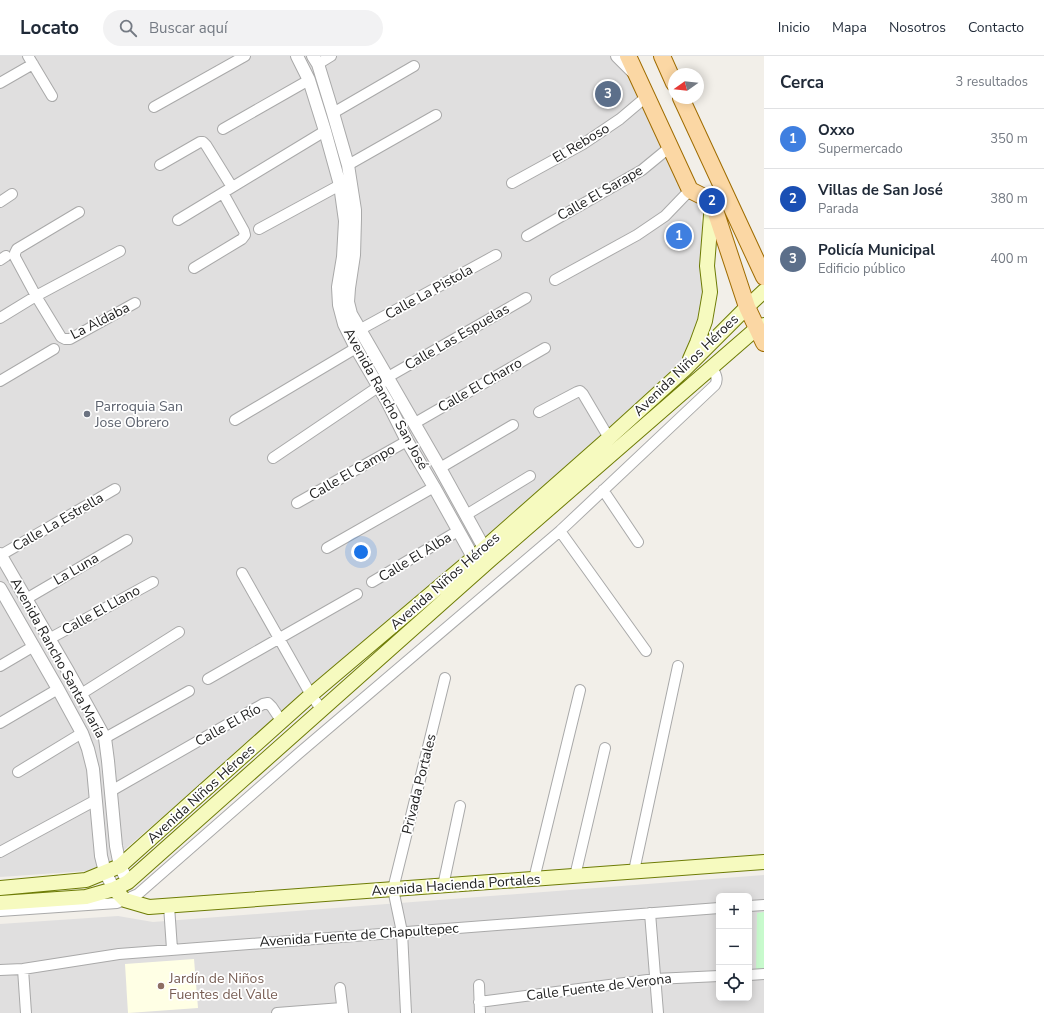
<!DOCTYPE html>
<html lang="es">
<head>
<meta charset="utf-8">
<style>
	:root { --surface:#fff; --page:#f2f2f3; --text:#1f2937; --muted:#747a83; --line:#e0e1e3; --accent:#d30401 }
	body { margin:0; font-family:"Nunito Sans",sans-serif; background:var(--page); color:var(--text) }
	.controls { position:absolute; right:12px; bottom:12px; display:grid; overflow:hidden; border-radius:6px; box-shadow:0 2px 10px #0003 }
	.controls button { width:36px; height:36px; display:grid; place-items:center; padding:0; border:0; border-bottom:1px solid var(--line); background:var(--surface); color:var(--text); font:20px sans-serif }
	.compass { position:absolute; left:668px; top:12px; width:36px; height:36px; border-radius:50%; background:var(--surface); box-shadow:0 2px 10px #0003; rotate:255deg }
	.you { position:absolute; left:361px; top:496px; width:14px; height:14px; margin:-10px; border:3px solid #fff; border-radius:50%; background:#1a73e8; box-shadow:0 0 0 6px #1a73e833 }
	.badge { display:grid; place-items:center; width:26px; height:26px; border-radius:50%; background:var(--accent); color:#fff; font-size:13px; font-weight:700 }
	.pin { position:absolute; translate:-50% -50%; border:2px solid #fff; box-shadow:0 1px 4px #0006 }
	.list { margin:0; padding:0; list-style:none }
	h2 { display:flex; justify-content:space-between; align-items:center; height:52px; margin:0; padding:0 16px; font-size:17px }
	h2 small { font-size:13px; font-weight:400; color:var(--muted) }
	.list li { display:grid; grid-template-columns:26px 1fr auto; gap:12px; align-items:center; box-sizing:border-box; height:60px; padding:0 16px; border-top:1px solid var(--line) }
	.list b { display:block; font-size:15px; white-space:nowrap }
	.list p { margin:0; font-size:13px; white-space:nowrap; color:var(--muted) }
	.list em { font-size:13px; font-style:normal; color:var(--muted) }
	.icon { flex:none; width:22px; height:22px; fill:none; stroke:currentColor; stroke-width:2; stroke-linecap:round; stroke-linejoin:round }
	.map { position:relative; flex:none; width:764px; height:957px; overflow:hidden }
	header { display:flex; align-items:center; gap:24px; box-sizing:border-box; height:56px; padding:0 20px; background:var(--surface); border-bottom:1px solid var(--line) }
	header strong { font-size:19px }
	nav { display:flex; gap:22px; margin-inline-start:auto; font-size:14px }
	.search { width:280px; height:36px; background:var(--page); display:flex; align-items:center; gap:10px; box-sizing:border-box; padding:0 14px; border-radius:22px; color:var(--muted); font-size:15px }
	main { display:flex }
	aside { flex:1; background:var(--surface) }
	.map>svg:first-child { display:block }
	.residential { fill:#e0dfdf; fill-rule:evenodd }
	.education { fill:#ffffe5 }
	.park { fill:#c8facd }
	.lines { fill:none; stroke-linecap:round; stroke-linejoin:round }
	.minor-casing { stroke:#a9a9a9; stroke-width:12 }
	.tertiary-casing { stroke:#a9a9a9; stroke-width:14 }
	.secondary-casing { stroke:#6e7c06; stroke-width:16 }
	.primary-casing { stroke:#9f6c01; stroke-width:18 }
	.minor { stroke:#fff; stroke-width:10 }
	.tertiary { stroke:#fff; stroke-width:12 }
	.secondary { stroke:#f6fabf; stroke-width:14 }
	.primary { stroke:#fbd7a4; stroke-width:16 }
	.worship-dot { fill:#6b7280; stroke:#fff; stroke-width:1.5 }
	.education-dot { fill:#8d6e63; stroke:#fff; stroke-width:1.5 }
	.labels { text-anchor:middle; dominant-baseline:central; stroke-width:3.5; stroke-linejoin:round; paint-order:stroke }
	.street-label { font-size:14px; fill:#222; stroke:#fff }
	.worship-label { font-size:14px; fill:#5b616d; stroke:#fff; text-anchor:start }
	.education-label { font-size:14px; fill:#785e54; stroke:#fff; text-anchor:start }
</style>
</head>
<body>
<header>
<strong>Locato</strong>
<div class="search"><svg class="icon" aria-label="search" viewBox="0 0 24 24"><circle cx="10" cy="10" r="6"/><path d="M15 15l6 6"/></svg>Buscar aquí</div>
<nav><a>Inicio</a><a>Mapa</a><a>Nosotros</a><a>Contacto</a></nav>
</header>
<main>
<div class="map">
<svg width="764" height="957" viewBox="0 0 764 957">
	<rect width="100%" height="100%" fill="#f2efe9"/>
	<path class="residential" d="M0,0H620L646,20L652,37L695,130L710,211L713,238L683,312L101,814L0,821Z
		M764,819V957H0V868L118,860L153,866ZM719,840H749V942H719Z"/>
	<path class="education" d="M194,903L198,952L128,957L125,908Z"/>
	<path class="park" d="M764,856V914L756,915L757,857Z"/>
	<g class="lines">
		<defs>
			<path id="minor" d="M28,0L52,40
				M318,8L331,0
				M0,27L33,8
				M154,51L245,0
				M333,57L414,10
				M223,73L309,24
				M160,109L200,86H203L206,89L232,131
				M348,109L436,59
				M512,127L583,88L620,63L646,41
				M0,146L12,138
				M79,156L17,193L15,197V201L36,240L61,281L65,283H70L135,247
				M178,164L325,75
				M259,173L340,129
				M527,180L642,114L670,91
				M0,204L6,200
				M194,212L242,183L245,179L244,175L223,137
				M555,224L637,179L665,160L690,134
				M0,262L36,240L120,195
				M361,273L496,199
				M0,325L54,293
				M539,356L577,336L580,335L583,338L609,382
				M235,364L356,292
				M415,367L545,292
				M273,402L378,331L388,321L526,242
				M440,412L513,369
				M603,434L638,486
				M297,447L407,385
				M466,459L530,420
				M560,475L646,595
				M327,492L434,431
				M1,499L115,433
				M242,517L311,639L322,654
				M372,526L458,475
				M26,543L127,484
				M49,583L153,526
				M0,610L34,590
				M208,623L357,538
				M81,638L179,576
				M0,667L58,633
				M105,682L189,635
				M18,716L82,677
				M111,735L263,648L268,647L272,651L282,666
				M0,796L96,744
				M634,815L678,610
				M575,820L605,692
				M534,823L580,634
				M443,830L460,750
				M169,850L172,893
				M749,850L764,849
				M0,855L117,847L138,838L298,698L560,475L715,329C719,323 715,317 712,311
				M650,857L658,957
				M23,913L26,957
				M0,914L23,913L119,898L719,852
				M749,919L764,918
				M479,929L480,957
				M340,932L343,957
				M479,946L655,923L719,920
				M277,957L342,952
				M406,957L402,876L393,833L445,622"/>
			<path id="tertiary" d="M297,0L309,24L325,75L340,129L345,165L343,201L338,231L339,249L344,268L356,292L388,347L407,385L434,431L478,510
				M313,0L318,8L333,57L348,109L355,154V163L354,199L349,232L348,246L351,258L440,412L488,499
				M617,0L632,15
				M0,498L68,615L105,682L108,705L116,790L120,810L128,826
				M0,532L58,633L82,677L88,693L93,713L101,800L105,816L114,833"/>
			<path id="secondary" d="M690,303L697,287L705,265L710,236L707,210L712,147
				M0,832L86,824L120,810L311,639L473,502L609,382L685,313L747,251L764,235
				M114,833L125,844L149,851L764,806
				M0,847L86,841L114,833L128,826L490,504L757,272L764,269"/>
			<path id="primary" d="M628,0L690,134L712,145L747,251L764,287
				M662,0L674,27
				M681,42L764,221"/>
		</defs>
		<use href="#minor" class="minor-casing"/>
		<use href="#tertiary" class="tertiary-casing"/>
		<use href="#secondary" class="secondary-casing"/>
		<use href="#primary" class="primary-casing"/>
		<use href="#minor" class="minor"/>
		<use href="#tertiary" class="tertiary"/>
		<use href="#secondary" class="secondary"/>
		<use href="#primary" class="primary"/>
	</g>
	<circle class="worship-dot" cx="87" cy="358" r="4"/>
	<circle class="education-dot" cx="161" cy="930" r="4"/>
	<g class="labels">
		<g class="street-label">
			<text transform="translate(581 87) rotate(-31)">El Reboso</text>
			<text transform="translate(600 137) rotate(-30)">Calle El Sarape</text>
			<text transform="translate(429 236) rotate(-29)">Calle La Pistola</text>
			<text transform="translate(100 265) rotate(-27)">La Aldaba</text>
			<text transform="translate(457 281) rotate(-30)">Calle Las Espuelas</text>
			<text transform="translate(686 309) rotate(-44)">Avenida Niños Héroes</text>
			<text transform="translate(480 329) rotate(-30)">Calle El Charro</text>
			<text transform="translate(386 343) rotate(61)">Avenida Rancho San José</text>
			<text transform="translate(352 416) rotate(-30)">Calle El Campo</text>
			<text transform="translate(58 466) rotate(-30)">Calle La Estrella</text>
			<text transform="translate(415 501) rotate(-31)">Calle El Alba</text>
			<text transform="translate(76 513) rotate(-30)">La Luna</text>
			<text transform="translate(445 525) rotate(-41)">Avenida Niños Héroes</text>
			<text transform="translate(101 554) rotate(-29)">Calle El Llano</text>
			<text transform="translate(58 602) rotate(61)">Avenida Rancho Santa María</text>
			<text transform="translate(228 669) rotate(-29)">Calle El Río</text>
			<text transform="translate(419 728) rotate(-76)">Privada Portales</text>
			<text transform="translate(201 738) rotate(-42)">Avenida Niños Héroes</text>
			<text transform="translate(456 829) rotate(-4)">Avenida Hacienda Portales</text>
			<text transform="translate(359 879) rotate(-4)">Avenida Fuente de Chapultepec</text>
			<text transform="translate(599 931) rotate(-7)">Calle Fuente de Verona</text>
		</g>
		<g class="worship-label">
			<text x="95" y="350">Parroquia San<tspan x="95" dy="16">Jose Obrero</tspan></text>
		</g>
		<g class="education-label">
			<text x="169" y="922">Jardín de Niños<tspan x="169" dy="16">Fuentes del Valle</tspan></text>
		</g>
	</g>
</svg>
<div class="controls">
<button>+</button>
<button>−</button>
<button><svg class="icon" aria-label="locate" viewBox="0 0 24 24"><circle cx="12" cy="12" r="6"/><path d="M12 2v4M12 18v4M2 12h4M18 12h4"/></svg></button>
</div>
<svg class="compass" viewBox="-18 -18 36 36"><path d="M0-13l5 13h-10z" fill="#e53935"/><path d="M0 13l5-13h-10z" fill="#747a83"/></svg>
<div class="you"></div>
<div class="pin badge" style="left:679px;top:180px;background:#3f7fe0">1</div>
<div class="pin badge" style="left:712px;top:145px;background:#1a4fb4">2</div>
<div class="pin badge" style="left:608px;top:38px;background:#5c6f8a">3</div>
</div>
<aside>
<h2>Cerca<small>3 resultados</small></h2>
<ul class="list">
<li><span class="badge" style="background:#3f7fe0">1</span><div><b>Oxxo</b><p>Supermercado</p></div><em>350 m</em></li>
<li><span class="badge" style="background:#1a4fb4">2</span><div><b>Villas de San José</b><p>Parada</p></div><em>380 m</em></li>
<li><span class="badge" style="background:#5c6f8a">3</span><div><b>Policía Municipal</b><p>Edificio público</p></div><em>400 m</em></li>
</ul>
</aside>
</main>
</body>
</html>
